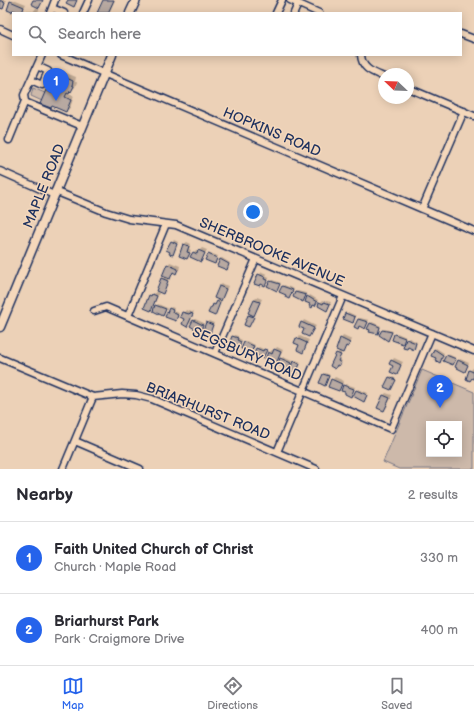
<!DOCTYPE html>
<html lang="en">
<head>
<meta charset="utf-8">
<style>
	:root { --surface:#fff; --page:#f2f2f3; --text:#2b2b33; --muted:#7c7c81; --line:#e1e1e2; --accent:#2563eb }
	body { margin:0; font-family:"Balsamiq Sans",sans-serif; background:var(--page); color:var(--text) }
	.controls { position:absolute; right:12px; bottom:12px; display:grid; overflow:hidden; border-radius:0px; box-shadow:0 2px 10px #0003 }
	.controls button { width:36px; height:36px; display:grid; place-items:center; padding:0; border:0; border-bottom:1px solid var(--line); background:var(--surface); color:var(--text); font:20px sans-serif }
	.compass { position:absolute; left:378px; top:68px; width:36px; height:36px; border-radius:50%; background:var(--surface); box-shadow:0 2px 10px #0003; rotate:293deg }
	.you { position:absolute; left:253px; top:212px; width:14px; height:14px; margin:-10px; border:3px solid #fff; border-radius:50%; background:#1a73e8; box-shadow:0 0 0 6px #1a73e833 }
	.badge { display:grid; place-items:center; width:26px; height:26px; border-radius:50%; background:var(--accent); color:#fff; font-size:13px; font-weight:700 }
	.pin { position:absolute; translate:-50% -33px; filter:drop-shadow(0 1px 2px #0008) }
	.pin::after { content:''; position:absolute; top:21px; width:14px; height:12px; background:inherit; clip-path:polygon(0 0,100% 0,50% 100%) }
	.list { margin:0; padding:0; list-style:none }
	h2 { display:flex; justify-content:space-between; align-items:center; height:52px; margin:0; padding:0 16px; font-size:17px }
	h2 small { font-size:13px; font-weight:400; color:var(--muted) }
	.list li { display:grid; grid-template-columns:26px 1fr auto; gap:12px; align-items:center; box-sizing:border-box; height:72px; padding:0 16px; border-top:1px solid var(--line) }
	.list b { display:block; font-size:15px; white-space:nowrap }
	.list p { margin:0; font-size:13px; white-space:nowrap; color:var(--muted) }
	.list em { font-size:13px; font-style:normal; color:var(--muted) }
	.icon { flex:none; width:22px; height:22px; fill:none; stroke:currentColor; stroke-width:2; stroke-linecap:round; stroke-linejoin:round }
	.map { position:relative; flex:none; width:474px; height:469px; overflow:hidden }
	.search { position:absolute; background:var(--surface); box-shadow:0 2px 10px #0003; left:12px; right:12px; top:12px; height:44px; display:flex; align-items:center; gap:10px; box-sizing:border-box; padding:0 14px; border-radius:0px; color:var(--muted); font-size:15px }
	.sheet { height:196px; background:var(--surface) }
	nav { display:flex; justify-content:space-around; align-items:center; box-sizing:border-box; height:56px; border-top:1px solid var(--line); background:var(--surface); font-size:11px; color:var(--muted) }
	nav a { display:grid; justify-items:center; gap:2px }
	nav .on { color:var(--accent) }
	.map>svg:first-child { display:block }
	.green { fill:#cdb9aa; stroke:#747484; fill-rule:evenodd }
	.shadow { fill:#0003 }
	.building { fill:#b8a9a1; stroke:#1b2f5e }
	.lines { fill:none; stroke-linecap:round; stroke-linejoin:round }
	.minor-casing { stroke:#1b2f5e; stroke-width:9 }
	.major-casing { stroke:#1b2f5e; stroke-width:11 }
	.path { stroke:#1b2f5e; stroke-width:1; stroke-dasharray:4 3; stroke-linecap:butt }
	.minor { stroke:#f5d8bb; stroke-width:6 }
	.major { stroke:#f5d8bb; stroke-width:8 }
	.labels { text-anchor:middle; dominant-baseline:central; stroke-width:3; stroke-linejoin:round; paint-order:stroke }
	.street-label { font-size:14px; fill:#1b2f5e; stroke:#f5d8bb }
</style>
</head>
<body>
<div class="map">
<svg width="474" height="469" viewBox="0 0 474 469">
	<rect width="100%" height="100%" fill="#ecd1b7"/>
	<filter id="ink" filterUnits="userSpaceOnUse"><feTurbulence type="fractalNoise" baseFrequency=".025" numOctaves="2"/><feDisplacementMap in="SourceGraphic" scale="8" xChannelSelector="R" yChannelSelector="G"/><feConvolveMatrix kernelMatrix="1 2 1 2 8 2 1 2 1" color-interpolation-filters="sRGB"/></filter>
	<g filter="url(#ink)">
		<path class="green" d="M33,88L45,93L42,101L31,96Z
			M422,370L474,392V469H399L383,462ZM429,424H459V454H429Z"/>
		<path class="shadow" d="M0,0H7L2,8L0,7Z
			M13,0H16L26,4L21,13L8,9Z
			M104,0H115L109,13H97Z
			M36,8L39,9L38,13H25L28,10L33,12Z
			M64,72L76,77L75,82H77L75,87L68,94L74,96L70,108L66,111L47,91L51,87L55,89L61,76Z
			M174,240L178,242L173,254L172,242Z
			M187,242L191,244L189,249L191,250L187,258L184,244Z
			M202,248L207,250L201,261L193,253L196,250L199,251Z
			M210,253L218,256L215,263L207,259Z
			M222,258L230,263L226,269L220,259Z
			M170,262L180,266L179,270L176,272H174L169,278L165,290L163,293L162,279L165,276L168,265Z
			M262,272L267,274L266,276L270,277L265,285L259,275Z
			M272,280L281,283L277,290L271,282Z
			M222,284L228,286L223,297L220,300L221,301L216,313L212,307L216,303L217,304L218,302L220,300L219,286Z
			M284,285L294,289L289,298L283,286Z
			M297,291L306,293L304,299L296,292Z
			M156,292L159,293L153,307L150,310V296Z
			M310,295L318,300L316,303L312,306L311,304L306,301Z
			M257,297L262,299L249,326V315L251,313H249L254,300Z
			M322,301L325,302L326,301L331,302L327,310L320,303Z
			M158,304L167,308L163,315L154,310Z
			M171,307L174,308L173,311L179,313L177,318L170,309Z
			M186,310L192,312L194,311L190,323L187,325L185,318L181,317Z
			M348,312L356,316L352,322L344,318Z
			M360,318L369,320L365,327L360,325L357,328L358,319Z
			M195,319L204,323L200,331L194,321Z
			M304,320L316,326L309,336L302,323Z
			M209,321L214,323L209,335L207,323Z
			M372,322L381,326L377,333L370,324Z
			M384,329L393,331L388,340L383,330Z
			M397,333L406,337L402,343L393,339Z
			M234,335L238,336V338L242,340L239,347L230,343Z
			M300,336L309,340L303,351L297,339Z
			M343,336L352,340L350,343L347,346L341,353L339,360L342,361L341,363L338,364L335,367L337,354L340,351L341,339Z
			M409,338L417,342L413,349L408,347L407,340Z
			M246,341L255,345L251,352L244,342Z
			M259,347L265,350L267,348L263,357L257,349Z
			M277,347L283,350L278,361L275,363L269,353L272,350L274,351Z
			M436,348L444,353L441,360L437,358L435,350Z
			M448,354L456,358L453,364L446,356Z
			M283,357L292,361L288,369L279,363Z
			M394,358L403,362L396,374L392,361Z
			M460,359L469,363L465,370L459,361Z
			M296,360L301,362L296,372L294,362Z
			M473,368L474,369V378L470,371Z
			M325,373L330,375L325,385L324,374Z
			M391,376L396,379L391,389L389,378Z
			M335,377L344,381L338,390L332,380Z
			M346,384L355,387L351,396L342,390Z
			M358,389L368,393L365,399L357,391Z
			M386,393L392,395L387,407L384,410L378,408L384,395Z"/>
		<path class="building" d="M0,0L5,3L3,9L0,8Z
			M33,0H43L39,8L31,4Z
			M68,0H77L74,7L66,3Z
			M103,0H114L108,13H97Z
			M10,1L24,7L22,13L12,10V12L7,10Z
			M60,75L73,81L72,85L74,86L71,92L70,91L69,94L67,93L65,97L71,100L66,112L52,106L51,108L40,104L46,90L52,93Z
			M171,241L177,244L173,255L169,254L170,252L166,250Z
			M183,244L189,246L187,252L190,253L187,259L179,256Z
			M198,250L205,253L201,262L190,257L193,252L197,254Z
			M208,254L217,258L215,264L205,260Z
			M220,259L229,264L227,270L217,266Z
			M167,264L178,269L176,274L173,272L170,279L162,276Z
			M258,274L265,277L264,279L268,280L265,286L261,284L260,286L254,284Z
			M161,278L168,281L163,294L156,291Z
			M270,281L280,284L277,291L267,286Z
			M219,286L226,289L221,301L214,298Z
			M282,286L293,290L289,299L285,297L286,295L279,292Z
			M295,292L306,295L303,302L293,297Z
			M152,294L157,296L151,311L144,308L149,295L151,296Z
			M307,296L317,302L315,306L313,305L312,308L309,306L310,304L305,302Z
			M254,300L260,302L254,316L248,313Z
			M217,301L220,303L215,316L208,313L211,307H212L213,304L215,305Z
			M319,302L323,304L324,302L330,304L327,311L318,306Z
			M155,305L166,309L163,316L153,311Z
			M169,308L173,310L172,312L178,315L176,321L165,317Z
			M182,312L189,314L190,313L193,314L187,327L182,324L184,319L180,317Z
			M345,313L355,317L353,323L343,319Z
			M248,315L254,317L249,327L244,325Z
			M358,319L368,322L365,329L359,326L358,329L354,327Z
			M193,320L203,325L200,332L190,326Z
			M206,322L213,325L209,336L202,333Z
			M301,322L314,328L309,337L302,334L304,329L299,327Z
			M370,323L380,327L378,334L369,332L370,330L367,329Z
			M382,330L392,332L388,341L379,335Z
			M394,334L405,338L403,344L392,340Z
			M232,336L238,338L237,340L241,342L239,348L229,344Z
			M296,338L307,343L303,353L297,350L299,345L294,343Z
			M340,338L350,343L348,347L346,346L343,353L336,350Z
			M406,339L416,343L414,350L408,347L407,349L403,348Z
			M244,342L254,346L251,353L241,349Z
			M256,348L263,351L264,349L267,350L263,358L254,355Z
			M274,349L281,352L276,364L265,360L268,352L272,354Z
			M434,349L443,355L440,363L435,360L436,358L431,356Z
			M336,353L341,355L338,361L341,363L339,366L337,365L335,369L330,366Z
			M446,355L456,359L453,365L443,361Z
			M280,358L291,363L288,370L278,364Z
			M391,360L401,365L397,375L390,372L393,366L389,364Z
			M458,360L468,365L465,372L455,367Z
			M293,361L300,364L296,373L290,370Z
			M469,370L473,372L474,371V379L472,378L470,381L466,379Z
			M323,374L329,376L325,386L319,383Z
			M389,377L396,380L391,390L384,387Z
			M331,379L342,384L339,391L328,387Z
			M343,385L354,389L351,397L345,394V392L341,391Z
			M356,390L367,395L364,402L353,396Z
			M383,395L390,398L384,411L377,408Z"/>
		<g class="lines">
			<defs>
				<path id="minor" d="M290,0L319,13
					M52,8L64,13
					M50,13L55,0
					M83,13L89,0
					M276,13L282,0
					M294,13L298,4
					M0,29L13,35
					M461,34L474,39
					M42,55L24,95L25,101L27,103L82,126
					M61,55L474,231
					M361,55C362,69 372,72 384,77
					M31,80L42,85L48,71L37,66
					M408,88L474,116
					M9,140L25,101
					M0,171L54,195
					M55,191L106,212L129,219L176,225L474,351
					M422,209L464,111
					M94,311L106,307L391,429L432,333
					M128,316L166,224
					M215,353L256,259
					M0,358L93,397L122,394L136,395L152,399L316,469
					M75,441L140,469
					M277,452L343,296
					M63,469L93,397"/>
				<path id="major" d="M130,13L136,0
					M0,327L112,55"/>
			</defs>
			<use href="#minor" class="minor-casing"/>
			<use href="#major" class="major-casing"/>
			<path class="path" d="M53,92L50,87L53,81"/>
			<use href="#minor" class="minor"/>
			<use href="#major" class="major"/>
		</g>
	</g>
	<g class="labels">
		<g class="street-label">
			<text transform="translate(272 132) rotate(23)">HOPKINS ROAD</text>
			<text transform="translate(44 186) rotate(-68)">MAPLE ROAD</text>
			<text transform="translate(272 252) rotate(23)">SHERBROOKE AVENUE</text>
			<text transform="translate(247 354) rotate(23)">SEGSBURY ROAD</text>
			<text transform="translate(208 411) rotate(22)">BRIARHURST ROAD</text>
		</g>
	</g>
</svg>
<div class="controls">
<button><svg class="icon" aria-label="locate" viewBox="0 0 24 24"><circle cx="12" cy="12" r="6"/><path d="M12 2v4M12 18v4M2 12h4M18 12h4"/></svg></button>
</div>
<svg class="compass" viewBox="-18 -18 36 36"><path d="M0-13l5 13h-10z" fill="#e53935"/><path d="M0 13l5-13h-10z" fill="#7c7c81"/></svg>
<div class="you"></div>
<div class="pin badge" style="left:56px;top:101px">1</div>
<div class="pin badge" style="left:440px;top:408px">2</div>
<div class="search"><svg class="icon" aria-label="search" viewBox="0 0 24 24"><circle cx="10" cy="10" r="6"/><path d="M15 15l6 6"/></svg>Search here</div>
</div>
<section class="sheet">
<h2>Nearby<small>2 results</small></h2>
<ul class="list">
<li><span class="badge">1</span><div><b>Faith United Church of Christ</b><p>Church · Maple Road</p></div><em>330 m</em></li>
<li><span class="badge">2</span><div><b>Briarhurst Park</b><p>Park · Craigmore Drive</p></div><em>400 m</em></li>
</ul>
</section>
<nav>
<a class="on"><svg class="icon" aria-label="map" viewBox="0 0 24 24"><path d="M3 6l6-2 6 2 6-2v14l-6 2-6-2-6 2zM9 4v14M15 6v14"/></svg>Map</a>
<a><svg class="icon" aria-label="directions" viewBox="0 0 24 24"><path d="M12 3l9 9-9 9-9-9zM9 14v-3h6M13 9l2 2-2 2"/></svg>Directions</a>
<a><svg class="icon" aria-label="saved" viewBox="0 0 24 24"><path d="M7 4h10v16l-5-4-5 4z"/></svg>Saved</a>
</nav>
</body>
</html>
